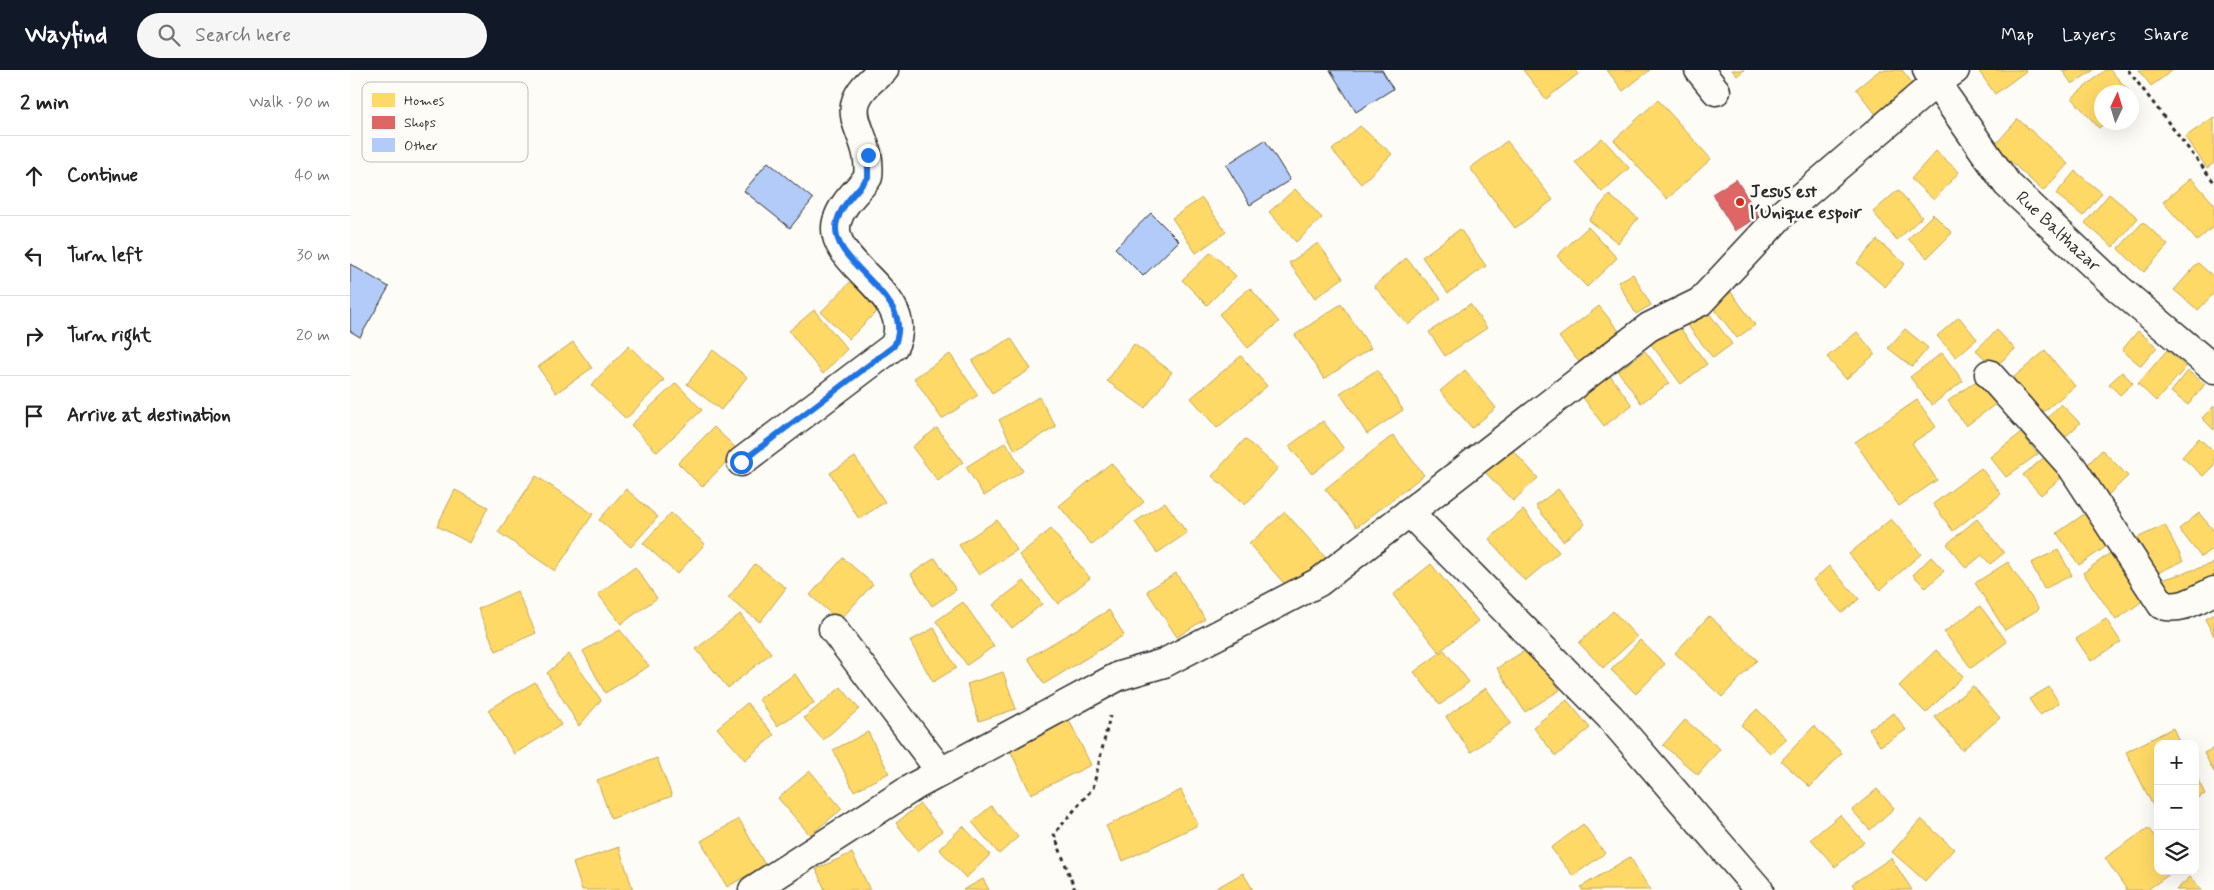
<!DOCTYPE html>
<html lang="en">
<head>
<meta charset="utf-8">
<style>
	:root { --surface:#fff; --page:#f6f6f6; --text:#222; --muted:#767676; --line:#e0e0e0; --accent:#111827 }
	body { margin:0; font-family:Mynerve,sans-serif; background:var(--page); color:var(--text) }
	.controls { position:absolute; right:15px; bottom:15px; display:grid; overflow:hidden; border-radius:10px; box-shadow:0 5px 20px #0002 }
	.controls button { width:45px; height:45px; display:grid; place-items:center; padding:0; border:0; border-bottom:1px solid var(--line); background:var(--surface); color:var(--text); font:25px sans-serif }
	.compass { position:absolute; left:1744px; top:15px; width:45px; height:45px; border-radius:50%; background:var(--surface); box-shadow:0 5px 20px #0002; rotate:4deg }
	.stop { position:absolute; width:15px; height:15px; margin:-11px; border:4px solid #1a73e8; border-radius:50%; background:#fff }
	.stop.end { background:#1a73e8; border-color:#fff; box-shadow:0 1px 5px #0008 }
	.list { margin:0; padding:0; list-style:none }
	h2 { display:flex; justify-content:space-between; align-items:center; height:65px; margin:0; padding:0 20px; font-size:21px }
	h2 small { font-size:16px; font-weight:400; color:var(--muted) }
	.list li { display:grid; grid-template-columns:32px 1fr auto; gap:15px; align-items:center; box-sizing:border-box; height:80px; padding:0 20px; border-top:1px solid var(--line) }
	.list b { display:block; font-size:19px; white-space:nowrap }
	.list em { font-size:16px; font-style:normal; color:var(--muted) }
	.icon { flex:none; width:28px; height:28px; fill:none; stroke:currentColor; stroke-width:2; stroke-linecap:round; stroke-linejoin:round }
	.map { position:relative; flex:none; width:1864px; height:820px; overflow:hidden }
	header { display:flex; align-items:center; gap:30px; box-sizing:border-box; height:70px; padding:0 25px; background:var(--accent); color:#fff }
	header strong { font-size:24px }
	nav { display:flex; gap:28px; margin-inline-start:auto; font-size:18px }
	.search { width:350px; height:45px; background:var(--page); display:flex; align-items:center; gap:12px; box-sizing:border-box; padding:0 18px; border-radius:28px; color:var(--muted); font-size:19px }
	main { display:flex }
	aside { flex:1; background:var(--surface) }
	.map>svg:first-child { display:block }
	.homes { fill:#ffd966; stroke:#bfa554 }
	.shops { fill:#e06666; stroke:#aa5454 }
	.building { fill:#b3cbf9; stroke:#2b2b2b }
	.lines { fill:none; stroke-linecap:round; stroke-linejoin:round }
	.minor-casing { stroke:#2b2b2b; stroke-width:31 }
	.path { stroke:#2b2b2b; stroke-width:3; stroke-dasharray:4 4; stroke-linecap:butt }
	.minor { stroke:#fdfcf7; stroke-width:28 }
	.route { stroke:#1a73e8; stroke-width:6 }
	.poi-dot { fill:#c8321e; stroke:#fdfcf7; stroke-width:2 }
	.labels { text-anchor:middle; dominant-baseline:central; stroke-width:5; stroke-linejoin:round; paint-order:stroke }
	.poi-label { font-size:18px; font-weight:bold; fill:#2b2b2b; stroke:#fdfcf7; text-anchor:start }
	.street-label { font-size:18px; fill:#2b2b2b; stroke:#fdfcf7 }
	.key { fill:#fdfcf7; stroke:#bebdba; stroke-width:1 }
	.key-label { font-size:14px; fill:#2b2b2b }
</style>
</head>
<body>
<header>
<strong>Wayfind</strong>
<div class="search"><svg class="icon" aria-label="search" viewBox="0 0 24 24"><circle cx="10" cy="10" r="6"/><path d="M15 15l6 6"/></svg>Search here</div>
<nav><a>Map</a><a>Layers</a><a>Share</a></nav>
</header>
<main>
<aside>
<h2>2 min<small>Walk · 90 m</small></h2>
<ul class="list">
<li><svg class="icon" aria-label="ahead" viewBox="0 0 24 24"><path d="M12 20V5M6 11l6-6 6 6"/></svg><div><b>Continue</b></div><em>40 m</em></li>
<li><svg class="icon" aria-label="left" viewBox="0 0 24 24"><path d="M17 20v-9H6M10 6l-5 5 5 5"/></svg><div><b>Turn left</b></div><em>30 m</em></li>
<li><svg class="icon" aria-label="right" viewBox="0 0 24 24"><path d="M7 20v-9h11M14 6l5 5-5 5"/></svg><div><b>Turn right</b></div><em>20 m</em></li>
<li><svg class="icon" aria-label="arrive" viewBox="0 0 24 24"><path d="M6 21V4h12l-3 4 3 4H6"/></svg><div><b>Arrive at destination</b></div></li>
</ul>
</aside>
<div class="map">
<svg width="1864" height="820" viewBox="0 0 1864 820">
	<rect width="100%" height="100%" fill="#fdfcf7"/>
	<filter id="ink" filterUnits="userSpaceOnUse"><feTurbulence type="fractalNoise" baseFrequency=".02" numOctaves="2"/><feDisplacementMap in="SourceGraphic" scale="10" xChannelSelector="R" yChannelSelector="G"/><feConvolveMatrix kernelMatrix="1 2 1 2 8 2 1 2 1" color-interpolation-filters="sRGB"/></filter>
	<g filter="url(#ink)">
		<path class="homes" d="M1173,0H1225L1228,4L1196,29Z
			M1257,0H1300L1273,21Z
			M1382,0H1394L1387,6Z
			M1530,0H1552L1570,23L1532,52L1506,19Z
			M1628,0H1675L1676,1L1645,24Z
			M1712,0H1744L1722,14Z
			M1755,0H1760L1780,22H1752V52H1756L1749,58L1722,28Z
			M1789,0H1823L1801,16Z
			M1308,30L1361,89L1317,129L1264,70Z
			M1864,47V93L1857,98L1835,67Z
			M1668,49L1718,94L1693,121L1644,76Z
			M1010,56L1042,84L1011,114L982,80Z
			M1252,68L1279,98L1252,122L1225,92Z
			M1157,71L1203,130L1165,158L1120,98Z
			M1586,81L1609,102L1584,130L1561,109Z
			M1725,101L1752,123L1733,146L1706,124Z
			M1841,108L1864,134V156L1847,171L1813,132Z
			M945,119L972,148L946,172L919,142Z
			M1548,120L1572,147L1547,170L1523,142Z
			M1759,124L1788,148L1763,177L1735,153Z
			M1259,125L1288,148L1268,173L1239,150Z
			M852,128L876,162L846,183L822,148Z
			M1583,144L1602,163L1577,188L1558,169Z
			M1793,152L1818,175L1794,202L1768,179Z
			M1238,157L1267,188L1237,217L1207,186Z
			M1110,159L1136,196L1098,223L1072,187Z
			M1527,170L1555,194L1535,217L1507,193Z
			M968,173L993,208L965,228L939,193Z
			M861,182L886,206L857,235L832,210Z
			M1056,188L1091,228L1058,255L1024,216Z
			M1848,193L1864,207V223L1848,240L1824,220Z
			M508,204L536,232L499,269L471,242Z
			M1283,204L1301,235L1286,244L1268,212Z
			M900,218L929,252L898,278L869,244Z
			M1381,222L1405,255L1387,268L1362,236Z
			M991,234L1021,278L974,309L945,265Z
			M1120,234L1137,258L1095,286L1079,262Z
			M1249,236L1269,261L1229,292L1209,267Z
			M1355,238L1382,274L1363,288L1335,252Z
			M464,240L497,279L473,304L439,261Z
			M1609,247L1627,269L1606,287L1587,266Z
			M1327,254L1357,294L1331,314L1301,274Z
			M1555,259L1578,278L1562,297L1538,278Z
			M1647,260L1665,279L1644,298L1626,280Z
			M1788,261L1807,277L1791,296L1772,280Z
			M1507,262L1525,284L1496,309L1477,287Z
			M661,268L681,299L642,323L622,291Z
			M223,272L242,298L206,323L188,297Z
			M784,274L822,302L795,338L757,311Z
			M279,276L314,310L276,349L241,315Z
			M363,280L397,307L371,340L337,314Z
			M1817,280L1836,297L1806,331L1788,314Z
			M1295,281L1319,313L1291,333L1268,301Z
			M1695,281L1725,316L1687,347L1658,312Z
			M1592,283L1613,311L1582,335L1560,307Z
			M600,284L628,325L592,349L564,308Z
			M891,286L917,316L867,358L841,328Z
			M1027,300L1053,340L1017,364L990,323Z
			M1115,300L1146,338L1122,358L1090,321Z
			M1838,301L1855,314L1838,335L1821,322Z
			M1772,302L1783,313L1770,325L1759,314Z
			M1259,304L1282,335L1254,356L1231,325Z
			M1629,309L1647,333L1616,356L1598,331Z
			M326,313L352,340L307,382L281,355Z
			M689,327L706,357L665,380L649,350Z
			M1567,330L1586,357L1562,373L1587,410L1549,436L1505,372Z
			M1711,334L1730,353L1708,374L1690,356Z
			M1864,336V360L1852,348Z
			M973,351L994,379L962,404L939,376Z
			M364,357L388,380L352,417L328,393Z
			M587,358L613,392L588,411L562,377Z
			M1671,363L1688,384L1656,407L1640,387Z
			M1043,365L1074,405L1007,457L975,419Z
			M1849,368L1864,382V395L1853,406L1832,387Z
			M895,369L928,398L895,435L862,406Z
			M656,372L673,401L634,426L616,397Z
			M1157,374L1188,408L1163,431L1131,398Z
			M1703,380L1720,400L1691,425L1673,405Z
			M1752,380L1778,406L1756,427L1731,401Z
			M505,387L535,432L509,449L480,403Z
			M761,393L794,432L742,475L709,436Z
			M1631,398L1651,424L1603,461L1583,434Z
			M186,406L243,444L205,501L148,462Z
			M276,419L308,447L281,477L249,450Z
			M1208,419L1235,454L1213,471L1186,436Z
			M105,420L138,437L120,473L87,456Z
			M815,432L837,463L807,483L785,452Z
			M1173,440L1209,482L1175,511L1139,469Z
			M935,442L976,488L940,520L899,474Z
			M1737,442L1760,474L1729,495L1707,463Z
			M321,443L355,474L327,504L293,473Z
			M1849,443L1864,461V477L1851,487L1829,459Z
			M1541,449L1571,484L1530,520L1499,484Z
			M1627,449L1654,483L1640,494L1632,485L1616,498L1597,474Z
			M647,450L667,480L629,505L609,475Z
			M1815,455L1833,491L1805,504L1787,468Z
			M701,459L740,508L708,534L669,485Z
			M1767,478L1801,525L1766,550L1733,503Z
			M1708,480L1722,505L1694,519L1681,493Z
			M1581,487L1594,501L1576,518L1563,505Z
			M493,488L523,514L489,551L460,525Z
			M585,488L606,520L582,536L561,504Z
			M1658,492L1689,539L1655,560L1625,513Z
			M1864,493V515L1816,531L1809,511Z
			M405,494L436,518L410,552L378,528Z
			M1081,494L1128,551L1089,582L1043,525Z
			M1479,496L1509,529L1492,543L1463,510Z
			M285,497L307,528L271,554L248,524Z
			M826,503L855,549L827,567L797,521Z
			M674,511L692,534L662,558L643,535Z
			M167,521L186,563L146,581L128,539Z
			M613,532L644,576L617,595L586,551Z
			M1630,536L1657,572L1621,598L1594,562Z
			M759,540L774,565L694,614L678,588Z
			M1263,541L1287,567L1253,598L1229,573Z
			M390,544L421,583L378,618L346,579Z
			M1864,544V566L1855,549Z
			M1359,546L1407,590L1372,627L1325,583Z
			M1756,549L1771,572L1741,591L1726,569Z
			M584,558L606,598L583,612L560,571Z
			M270,560L299,596L255,623L233,581Z
			M1290,570L1315,594L1286,624L1261,600Z
			M1182,576L1210,620L1175,642L1147,598Z
			M1094,580L1119,612L1090,635L1064,602Z
			M1586,580L1613,606L1576,643L1549,616Z
			M219,584L251,630L229,656L197,603Z
			M653,602L666,639L629,651L617,614Z
			M445,604L464,633L427,656L409,629Z
			M185,612L211,655L164,684L138,640Z
			M1623,616L1650,648L1612,680L1585,647Z
			M491,617L509,639L473,670L454,648Z
			M1699,617L1709,633L1690,645L1679,629Z
			M1136,618L1161,653L1121,682L1096,647Z
			M1217,630L1240,658L1206,686L1183,657Z
			M397,633L424,665L395,690L367,658Z
			M1407,639L1437,669L1421,684L1391,655Z
			M1544,643L1556,660L1530,676L1519,659Z
			M717,646L741,695L681,724L657,674Z
			M1335,650L1370,679L1348,705L1313,675Z
			M1464,656L1492,683L1460,717L1431,691Z
			M1823,658L1830,674H1808V746L1776,682Z
			M518,662L539,703L504,721L483,680Z
			M1864,678V702L1854,683Z
			M307,688L322,726L261,749L247,710Z
			M460,701L492,739L460,765L428,728Z
			M1845,704L1855,724L1845,729Z
			M1527,719L1544,738L1520,760L1502,740Z
			M831,720L848,755L773,791L756,756Z
			M570,734L592,761L568,781L546,753Z
			M641,736L668,767L649,784L622,752Z
			M1490,745L1514,772L1485,797L1461,769Z
			M389,749L415,795L377,817L351,771Z
			M1571,749L1604,779L1575,811L1542,782Z
			M1233,754L1255,783L1223,806L1201,778Z
			M613,756L640,785L616,808L589,779Z
			M1798,758L1808,771V801H1824L1797,820H1777L1755,788Z
			M269,777L283,820H232L223,793Z
			M502,783L520,820H475L466,799Z
			M1280,787L1300,820H1232L1231,817Z
			M1541,788L1562,820H1506L1502,814Z
			M893,803L903,820H863Z
			M1840,807L1852,820H1826Z
			M633,809L639,820H613Z"/>
		<path class="shops" d="M1386,109L1409,146L1385,161L1362,124Z"/>
		<path class="building" d="M980,0H1032L1043,19L1006,42Z
			M915,70L940,110L900,135L876,95Z
			M418,92L463,129L440,158L394,121Z
			M801,143L829,171L793,206L765,178Z
			M0,194L39,217L10,267L0,261Z"/>
		<g class="lines">
			<defs>
				<g id="minor">
					<path d="M1349,0L1366,21"/>
					<path id="s1" d="M1577,0L1657,114L1769,219L1864,299"/>
					<path d="M1639,304L1722,397L1812,535C1831,541 1847,529 1864,521"/>
					<path d="M391,392L544,276C569,224 475,194 487,151C492,133 508,121 518,107C524,58 475,42 534,0"/>
					<path d="M1059,442L1260,647L1409,820"/>
					<path d="M483,559L591,702"/>
					<path d="M403,820L565,716L769,606L814,593L969,512L1299,257L1350,232L1433,143L1584,14L1605,0"/>
				</g>
			</defs>
			<use href="#minor" class="minor-casing"/>
			<path class="path" d="M1778,0L1864,112
				M725,820L704,764L743,718L760,646"/>
			<use href="#minor" class="minor"/>
		</g>
	</g>
	<g class="lines" filter="url(#ink)">
		<path class="route" d="M391,392L544,276C569,224 475,194 487,151C492,133 508,121 518,107V85"/>
	</g>
	<circle class="poi-dot" cx="1390" cy="132" r="5"/>
	<g class="labels">
		<g class="poi-label">
			<text x="1400" y="122">Jesus est<tspan x="1400" dy="21">l´Unique espoir</tspan></text>
		</g>
		<g class="street-label">
			<text stroke="none"><textPath href="#s1" startOffset="209">Rue Balthazar</textPath></text>
		</g>
	</g>
	<rect x="12" y="12" width="166" height="80" rx="8" class="key"/>
	<rect x="22" y="23" width="23" height="14" fill="#ffd966"/>
	<rect x="22" y="46" width="23" height="13" fill="#e06666"/>
	<rect x="22" y="68" width="23" height="14" fill="#b3cbf9"/>
	<g class="key-label">
		<text x="54" y="35">Homes</text>
		<text x="54" y="57">Shops</text>
		<text x="54" y="80">Other</text>
	</g>
</svg>
<div class="controls">
<button>+</button>
<button>−</button>
<button><svg class="icon" aria-label="layers" viewBox="0 0 24 24"><path d="M12 4l9 5-9 5-9-5zM3 14l9 5 9-5"/></svg></button>
</div>
<svg class="compass" viewBox="-18 -18 36 36"><path d="M0-13l5 13h-10z" fill="#e53935"/><path d="M0 13l5-13h-10z" fill="#767676"/></svg>
<div class="stop" style="left:391px;top:392px"></div>
<div class="stop end" style="left:518px;top:85px"></div>
</div>
</main>
</body>
</html>
